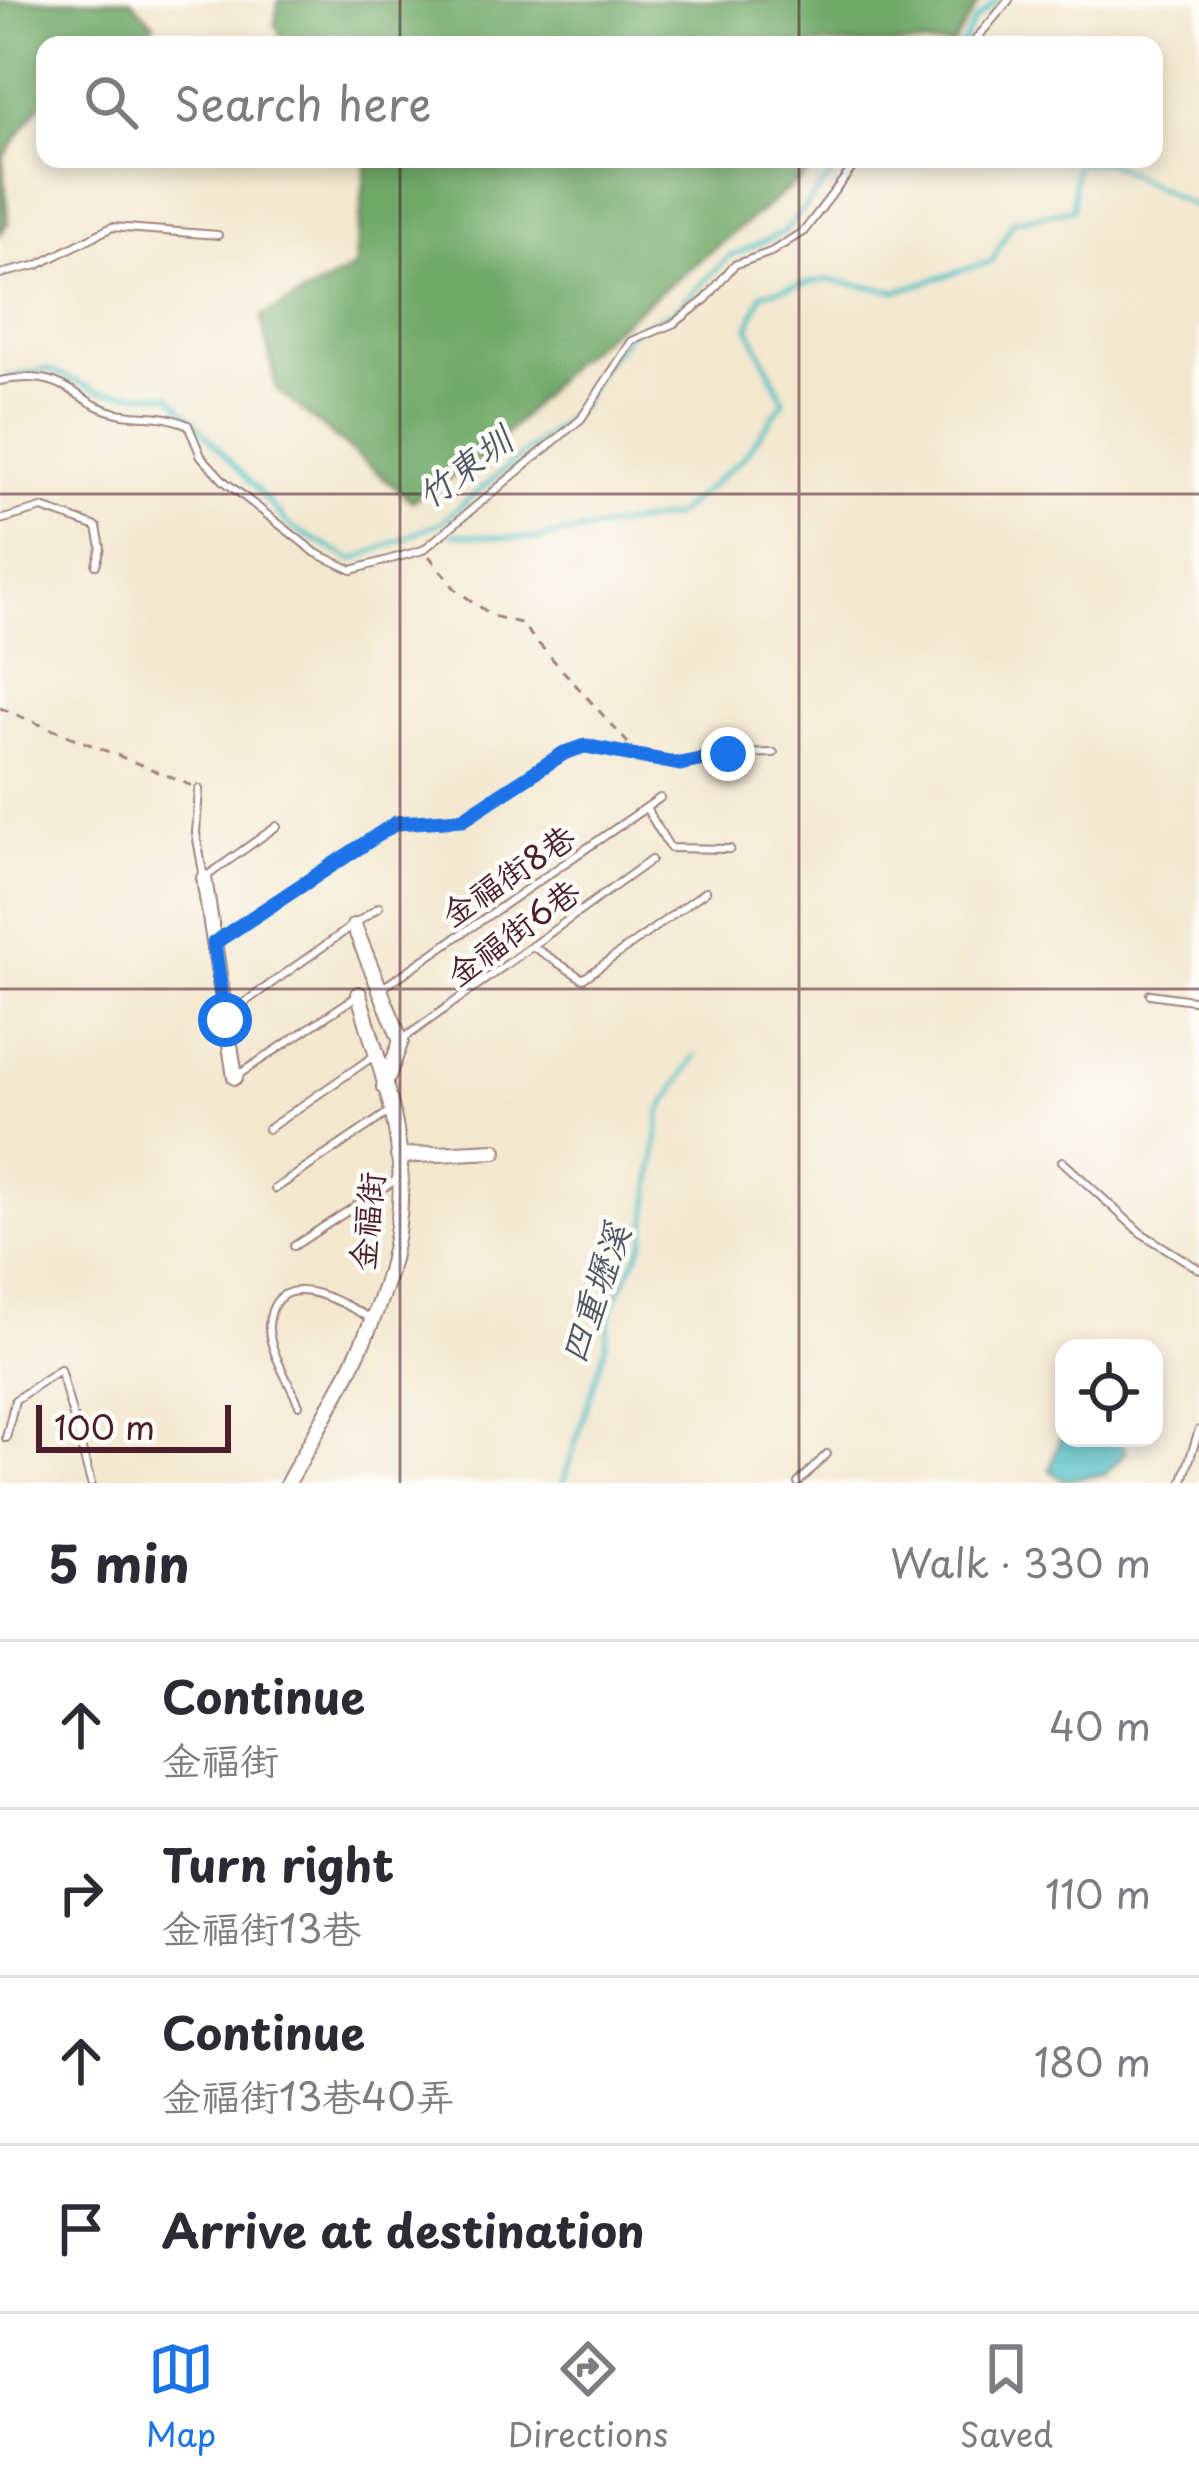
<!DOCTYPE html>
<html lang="en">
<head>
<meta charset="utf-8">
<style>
	:root { --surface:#fff; --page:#f2f2f3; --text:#2b2b33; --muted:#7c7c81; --line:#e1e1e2; --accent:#1a73e8 }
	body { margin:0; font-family:"Playpen Sans","LXGW WenKai TC",sans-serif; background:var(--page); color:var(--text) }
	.controls { position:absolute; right:36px; bottom:36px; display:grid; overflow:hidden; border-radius:24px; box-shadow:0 6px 18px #0003 }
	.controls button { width:108px; height:108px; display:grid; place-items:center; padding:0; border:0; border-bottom:3px solid var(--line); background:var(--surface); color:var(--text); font:60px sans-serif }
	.scale { position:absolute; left:36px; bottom:30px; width:195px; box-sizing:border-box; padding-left:12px; border:6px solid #4a1f2b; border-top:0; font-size:33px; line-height:42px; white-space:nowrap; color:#4a1f2b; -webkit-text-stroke:9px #fdfcf7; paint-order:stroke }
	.stop { position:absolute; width:36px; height:36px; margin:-27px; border:9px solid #1a73e8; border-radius:50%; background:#fff }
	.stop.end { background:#1a73e8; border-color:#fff; box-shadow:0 3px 12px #0008 }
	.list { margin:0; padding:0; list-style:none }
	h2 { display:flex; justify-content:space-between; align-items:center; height:156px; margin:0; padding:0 48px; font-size:51px }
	h2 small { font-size:39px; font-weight:400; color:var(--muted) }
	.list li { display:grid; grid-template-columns:78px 1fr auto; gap:36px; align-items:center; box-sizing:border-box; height:168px; padding:0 48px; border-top:3px solid var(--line) }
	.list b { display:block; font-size:45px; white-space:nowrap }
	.list p { margin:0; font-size:39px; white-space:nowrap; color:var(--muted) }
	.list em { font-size:39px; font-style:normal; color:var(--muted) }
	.icon { flex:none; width:66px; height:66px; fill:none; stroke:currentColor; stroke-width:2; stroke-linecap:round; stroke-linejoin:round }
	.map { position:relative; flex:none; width:1199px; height:1483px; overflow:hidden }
	.search { position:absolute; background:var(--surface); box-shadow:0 6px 18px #0003; left:36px; right:36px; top:36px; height:132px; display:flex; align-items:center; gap:30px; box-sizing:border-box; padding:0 42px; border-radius:24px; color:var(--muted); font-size:45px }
	.sheet { height:828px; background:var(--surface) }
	nav { display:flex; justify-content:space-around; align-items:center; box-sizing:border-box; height:168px; border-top:3px solid var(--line); background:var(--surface); font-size:33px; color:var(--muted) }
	nav a { display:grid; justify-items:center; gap:6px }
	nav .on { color:var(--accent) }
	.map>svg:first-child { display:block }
	.forest { fill:#70a968; stroke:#5d644a; stroke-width:3 }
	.water { fill:#53c1c8; stroke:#4e707a; stroke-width:3 }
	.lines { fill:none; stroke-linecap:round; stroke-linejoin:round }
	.stream { stroke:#53c1c8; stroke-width:4.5 }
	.service-casing { stroke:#9e837c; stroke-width:10 }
	.minor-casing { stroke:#9e837c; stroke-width:18 }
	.path { stroke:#9e837c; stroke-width:3; stroke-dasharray:9 9; stroke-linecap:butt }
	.service { stroke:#fff; stroke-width:6 }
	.minor { stroke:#fff; stroke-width:14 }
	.route { stroke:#1a73e8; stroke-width:15 }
	.grid { fill:none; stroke:#4a1f2b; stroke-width:3; stroke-opacity:0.55 }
	.labels { text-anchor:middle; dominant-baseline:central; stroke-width:9; stroke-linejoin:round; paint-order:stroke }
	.street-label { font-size:33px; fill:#4a1f2b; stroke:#fdfcf7 }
	.water-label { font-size:36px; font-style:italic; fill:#4d5862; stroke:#fdfcf7 }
</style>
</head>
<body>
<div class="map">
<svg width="1199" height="1483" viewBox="0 0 1199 1483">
	<rect width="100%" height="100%" fill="#fdfcf7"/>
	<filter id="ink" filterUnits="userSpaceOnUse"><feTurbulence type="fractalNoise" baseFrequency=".00833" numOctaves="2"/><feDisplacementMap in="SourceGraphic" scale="24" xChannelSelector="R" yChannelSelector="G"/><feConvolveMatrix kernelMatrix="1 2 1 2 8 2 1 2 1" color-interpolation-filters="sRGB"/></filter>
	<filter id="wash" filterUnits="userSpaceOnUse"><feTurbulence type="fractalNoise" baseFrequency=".004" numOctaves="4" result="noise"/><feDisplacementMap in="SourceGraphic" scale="48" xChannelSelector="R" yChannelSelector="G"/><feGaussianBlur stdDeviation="2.7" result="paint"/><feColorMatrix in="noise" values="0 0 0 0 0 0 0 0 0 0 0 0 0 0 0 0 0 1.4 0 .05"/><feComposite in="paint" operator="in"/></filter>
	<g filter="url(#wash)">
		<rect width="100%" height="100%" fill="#f3e7ce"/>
		<path class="forest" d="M0,0H131L154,24L136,42L45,45V97L3,158L8,222L0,234Z
			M279,0H980L953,45H285L275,24Z
			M367,159H826L571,363L485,457L412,501L277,390L261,317L354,268Z"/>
		<path class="water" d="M1064,1427V1438L1122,1441L1125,1453L1105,1474L1063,1480L1050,1470Z"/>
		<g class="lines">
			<path class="stream" d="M962,45L975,20L998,0
				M6,378L47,369L101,392L170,395L291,527L353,560L440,523L580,407L597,373L629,333L674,311L729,257L784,232L845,159
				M451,534L535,539L674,516L742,459L784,401L749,328L762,293L825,280L897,291L992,261L1013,221L1073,209L1075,165L1107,162L1199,209
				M563,1483L606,1345L611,1308L644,1242L661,1111L695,1056"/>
		</g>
	</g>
	<g filter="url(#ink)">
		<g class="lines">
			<defs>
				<path id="service" d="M971,45L1009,0
					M0,274L38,265L112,227L218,235
					M0,381C74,367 72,407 124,414C151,418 160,413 188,425L201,456L224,481L316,553L352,570L423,550L581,419L632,341L675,323L706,299L734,265L771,252L804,231L859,159
					M0,520L42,508L97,527L101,548L96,565
					M199,789L196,833L204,878L277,826
					M646,808L670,848L730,849
					M214,942L396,823L463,819L564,753L585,747L680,763L728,754L774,753
					M532,946L583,979L706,891
					M381,989L660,798
					M1150,994L1199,1001
					M245,1002L379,907
					M403,1039L651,860
					M238,1075L357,996
					M268,1129L374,1056
					M1062,1161L1141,1233L1199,1269
					M275,1189L389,1112
					M294,1246L397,1179
					M299,1405C290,1384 268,1348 269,1326C274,1261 343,1303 373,1320
					M6,1438L15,1400L60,1369L91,1483
					M798,1483L827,1454
					M1182,1483L1199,1430"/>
				<path id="minor" d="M204,878L235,1077
					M354,926L401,1041L384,1087
					M398,1156L495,1151
					M288,1483C355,1360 426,1258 392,1110C383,1071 369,1033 359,994"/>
			</defs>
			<use href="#service" class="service-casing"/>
			<use href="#minor" class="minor-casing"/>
			<path class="path" d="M429,556L456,590L493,616L520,623L628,743
				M0,708C64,735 129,759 192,786"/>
			<use href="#service" class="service"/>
			<use href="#minor" class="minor"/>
		</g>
	</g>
	<g class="lines" filter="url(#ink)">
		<path class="route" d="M225,1020L214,943L396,823L463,819L564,753L585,746L680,764L728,754"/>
	</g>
	<path class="grid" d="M400,0V45M799,0V45M400,159V1483M799,159V1483M0,494H1199M0,989H1199"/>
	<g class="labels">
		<g class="street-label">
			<text transform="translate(507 874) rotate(-34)">金福街8巷</text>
			<text transform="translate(512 931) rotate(-36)">金福街6巷</text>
			<text transform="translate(365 1221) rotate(-84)">金福街</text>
		</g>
		<g class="water-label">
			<text transform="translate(463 466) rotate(-37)">竹東圳</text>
			<text transform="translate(593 1293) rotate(-71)">四重壢溪</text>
		</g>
	</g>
</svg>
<div class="controls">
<button><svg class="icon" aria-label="locate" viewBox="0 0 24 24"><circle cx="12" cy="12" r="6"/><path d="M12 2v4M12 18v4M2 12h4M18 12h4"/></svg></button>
</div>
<div class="scale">100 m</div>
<div class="stop" style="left:225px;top:1020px"></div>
<div class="stop end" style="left:728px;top:754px"></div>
<div class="search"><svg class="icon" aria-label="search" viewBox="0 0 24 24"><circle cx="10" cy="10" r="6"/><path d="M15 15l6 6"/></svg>Search here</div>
</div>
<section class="sheet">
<h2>5 min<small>Walk · 330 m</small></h2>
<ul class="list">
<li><svg class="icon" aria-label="ahead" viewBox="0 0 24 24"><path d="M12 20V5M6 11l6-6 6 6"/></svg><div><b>Continue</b><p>金福街</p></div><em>40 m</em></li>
<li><svg class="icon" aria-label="right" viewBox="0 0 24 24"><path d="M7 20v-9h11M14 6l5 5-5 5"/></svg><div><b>Turn right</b><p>金福街13巷</p></div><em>110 m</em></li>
<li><svg class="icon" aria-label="ahead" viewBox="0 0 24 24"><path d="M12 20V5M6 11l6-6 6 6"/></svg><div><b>Continue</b><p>金福街13巷40弄</p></div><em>180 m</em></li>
<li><svg class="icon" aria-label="arrive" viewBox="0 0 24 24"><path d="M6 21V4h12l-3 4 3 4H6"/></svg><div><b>Arrive at destination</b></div></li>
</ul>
</section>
<nav>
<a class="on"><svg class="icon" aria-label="map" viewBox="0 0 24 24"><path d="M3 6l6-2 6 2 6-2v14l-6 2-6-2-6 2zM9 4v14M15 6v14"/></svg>Map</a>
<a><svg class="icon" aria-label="directions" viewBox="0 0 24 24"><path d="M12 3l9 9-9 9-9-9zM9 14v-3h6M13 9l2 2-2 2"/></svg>Directions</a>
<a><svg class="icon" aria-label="saved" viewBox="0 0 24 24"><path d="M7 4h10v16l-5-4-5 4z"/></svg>Saved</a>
</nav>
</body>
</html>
